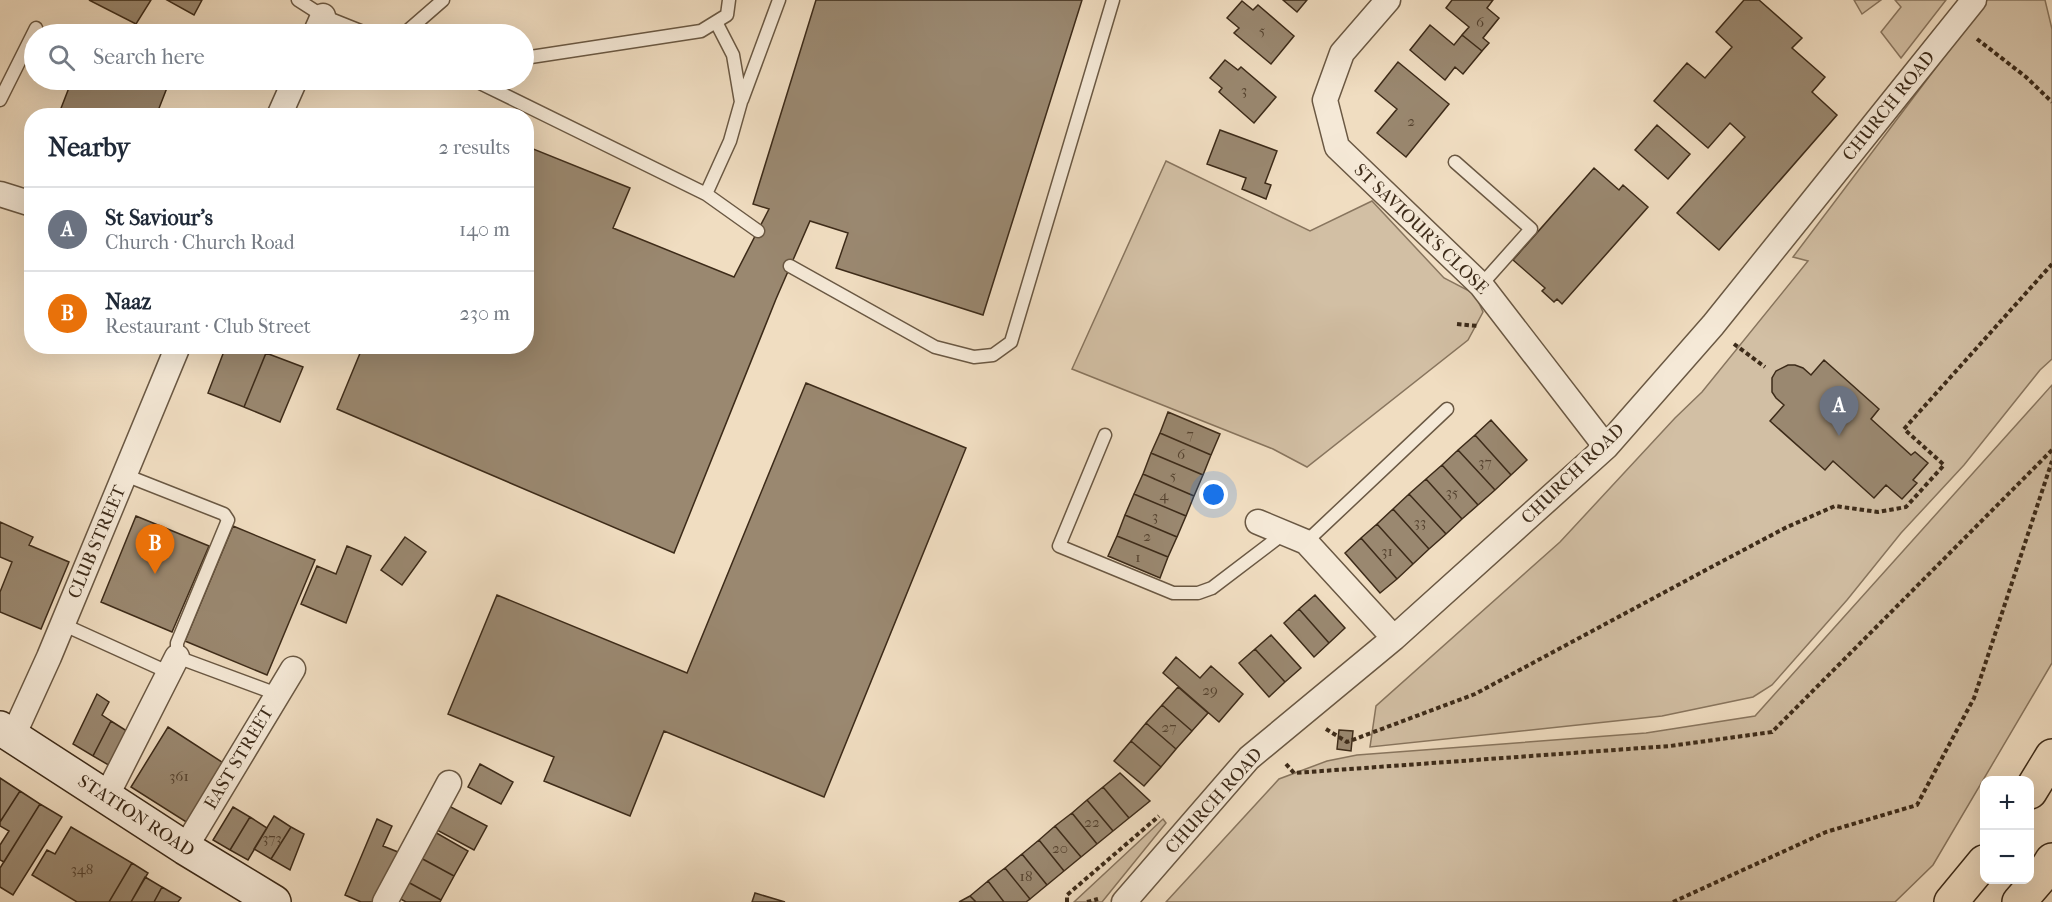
<!DOCTYPE html>
<html lang="en">
<head>
<meta charset="utf-8">
<style>
	:root { --surface:#fff; --page:#f2f2f3; --text:#1f2937; --muted:#747a83; --line:#e0e1e3; --accent:#2563eb }
	body { margin:0; font-family:"IM FELL French Canon",serif; background:var(--page); color:var(--text) }
	.controls { position:absolute; right:18px; bottom:18px; display:grid; overflow:hidden; border-radius:12px; box-shadow:0 6px 24px #0002 }
	.controls button { width:54px; height:54px; display:grid; place-items:center; padding:0; border:0; border-bottom:2px solid var(--line); background:var(--surface); color:var(--text); font:30px sans-serif }
	.you { position:absolute; left:1214px; top:495px; width:21px; height:21px; margin:-15px; border:4px solid #fff; border-radius:50%; background:#1a73e8; box-shadow:0 0 0 9px #1a73e833 }
	.badge { display:grid; place-items:center; width:39px; height:39px; border-radius:50%; background:var(--accent); color:#fff; font-size:20px; font-weight:700 }
	.pin { position:absolute; translate:-50% -50px; filter:drop-shadow(0 2px 3px #0008) }
	.pin::after { content:''; position:absolute; top:32px; width:21px; height:18px; background:inherit; clip-path:polygon(0 0,100% 0,50% 100%) }
	.list { margin:0; padding:0; list-style:none }
	h2 { display:flex; justify-content:space-between; align-items:center; height:78px; margin:0; padding:0 24px; font-size:26px }
	h2 small { font-size:20px; font-weight:400; color:var(--muted) }
	.list li { display:grid; grid-template-columns:39px 1fr auto; gap:18px; align-items:center; box-sizing:border-box; height:84px; padding:0 24px; border-top:2px solid var(--line) }
	.list b { display:block; font-size:22px; white-space:nowrap }
	.list p { margin:0; font-size:20px; white-space:nowrap; color:var(--muted) }
	.list em { font-size:20px; font-style:normal; color:var(--muted) }
	.icon { flex:none; width:33px; height:33px; fill:none; stroke:currentColor; stroke-width:2; stroke-linecap:round; stroke-linejoin:round }
	.map { position:relative; flex:none; width:2052px; height:902px; overflow:hidden }
	.search { position:absolute; background:var(--surface); box-shadow:0 6px 24px #0002; left:24px; top:24px; width:510px; height:66px; display:flex; align-items:center; gap:15px; box-sizing:border-box; padding:0 21px; border-radius:33px; color:var(--muted); font-size:22px }
	.panel { position:absolute; background:var(--surface); box-shadow:0 6px 24px #0002; left:24px; top:108px; width:510px; height:246px; border-radius:24px }
	.map>svg:first-child { display:block }
	.green { fill:#d2bfa4; stroke:#88755e; stroke-width:1.5 }
	.building { fill:#9a8870; stroke:#3d2b19; stroke-width:1.5 }
	.lines { fill:none; stroke-linecap:round; stroke-linejoin:round }
	.service-casing { stroke:#6a5843; stroke-width:15 }
	.minor-casing { stroke:#6a5843; stroke-width:27 }
	.secondary-casing { stroke:#3d2b19; stroke-width:36 }
	.trunk-casing { stroke:#3d2b19; stroke-width:36 }
	.path { stroke:#3d2b19; stroke-width:4; stroke-dasharray:4.5 3; stroke-linecap:butt }
	.service { stroke:#f5e9d7; stroke-width:12 }
	.minor { stroke:#f5e9d7; stroke-width:24 }
	.secondary { stroke:#f5e9d7; stroke-width:33 }
	.trunk { stroke:#f0ddc1; stroke-width:33 }
	.labels { text-anchor:middle; dominant-baseline:central; stroke-width:6; stroke-linejoin:round; paint-order:stroke }
	.number-label { font-size:15px; fill:#54422f }
	.street-label { font-size:18px; fill:#3d2b19; stroke:#f5e9d7 }
</style>
</head>
<body>
<div class="map">
<svg width="2052" height="902" viewBox="0 0 2052 902">
	<rect width="100%" height="100%" fill="#f0ddc1"/>
	<filter id="stains"><feTurbulence type="fractalNoise" baseFrequency=".00333" numOctaves="4"/><feColorMatrix values="0 0 0 0 .2 0 0 0 0 .09 0 0 0 0 .02 0 0 0 .5 -.17"/></filter>
	<radialGradient id="worn" r=".72"><stop offset=".6" stop-color="#630" stop-opacity="0"/><stop offset="1" stop-color="#630" stop-opacity=".3"/></radialGradient>
	<path class="green" d="M1854,0H1881L1862,14Z
		M1895,0H1946L1901,58L1881,32L1901,7Z
		M1987,0H2045L2052,29V359L2040,370L1964,465L1901,533L1847,600L1772,685L1753,697L1662,716L1370,747L1376,706L1560,542L1675,418L1702,392L1808,261L1793,257Z
		M1166,161L1310,231L1372,201L1444,278L1475,294L1483,312L1468,340L1307,467L1273,449L1072,369Z
		M2052,385V663L1933,865L1895,902H1166L1279,779L1327,761L1357,755L1646,733L1755,716Z
		M1163,819L1166,823L1102,902H1074Z"/>
	<path class="building" d="M89,0H151L136,24Z
		M167,0H202L194,15Z
		M816,0H1082L983,315L836,268L848,233L810,221L776,299L674,553L337,409L363,346H526V146L630,188L613,228L734,277L769,209L753,204Z
		M1283,0H1307L1297,12Z
		M1452,0H1493L1487,8L1499,18L1483,38L1489,43L1482,51L1462,35L1469,27L1446,8Z
		M1744,0H1759L1802,38L1792,48L1825,77L1812,92L1837,115L1719,250L1677,213L1745,137L1730,123L1708,148L1654,101L1687,63L1705,78L1732,47L1716,32Z
		M1242,1L1253,10L1258,5L1294,36L1271,64L1234,33L1239,28L1227,18Z
		M1430,25L1454,45L1462,35L1482,51L1463,74L1455,67L1445,80L1410,50Z
		M92,27L113,34H89Z
		M1225,60L1238,70L1241,67L1276,97L1254,123L1219,92L1222,88L1210,78Z
		M1398,62L1449,104L1406,157L1377,133L1397,109L1375,91Z
		M72,80H170L156,116H58Z
		M1657,125L1690,154L1668,179L1635,150Z
		M1220,130L1277,151L1265,183L1271,185L1266,199L1242,189L1246,178L1207,164Z
		M1594,168L1619,190L1623,185L1648,207L1562,304L1557,299L1554,302L1542,291L1545,288L1513,260Z
		M226,346H252L266,353L244,407L208,393Z
		M266,353L303,367L280,422L244,407Z
		M1824,360L1879,409L1871,419L1911,455L1915,452L1928,463L1913,480L1917,483L1902,499L1886,485L1874,498L1833,461L1825,470L1770,421L1784,405L1776,398L1772,392V378L1776,371L1788,365H1795L1803,368L1811,375Z
		M806,383L966,448L824,797L664,731L630,816L544,781L554,757L448,714L497,595L687,673Z
		M1168,412L1220,434L1211,455L1160,433Z
		M1491,420L1527,460L1511,475L1475,435Z
		M1160,433L1211,455L1203,475L1151,453Z
		M1475,435L1511,475L1495,490L1458,450Z
		M1458,450L1495,490L1478,505L1442,465Z
		M1151,453L1203,475L1194,496L1143,474Z
		M1442,465L1478,505L1462,519L1426,479Z
		M1143,474L1194,496L1186,516L1134,494Z
		M1426,479L1462,519L1446,534L1409,494Z
		M1134,494L1186,516L1177,537L1125,515Z
		M1409,494L1446,534L1429,549L1393,509Z
		M1393,509L1429,549L1413,564L1377,524Z
		M1125,515L1177,537L1168,557L1117,536Z
		M136,516L209,546L172,632L101,602Z
		M0,522L33,537L29,545L69,562L41,629L0,612V592L12,562L0,557Z
		M1377,524L1413,564L1397,579L1361,538Z
		M233,526L315,560L267,675L185,641Z
		M1117,536L1168,557L1160,578L1108,556Z
		M405,537L426,552L402,585L381,570Z
		M1361,538L1397,579L1380,593L1345,553Z
		M347,546L371,556L346,623L301,604L317,566L336,574Z
		M1315,595L1345,628L1329,643L1299,609Z
		M1299,609L1329,643L1314,657L1284,623Z
		M1271,635L1301,668L1285,682L1255,649Z
		M1255,649L1285,682L1269,697L1239,663Z
		M1176,657L1200,678L1211,666L1243,694L1219,722L1163,673Z
		M1178,687L1208,713L1192,731L1162,705Z
		M97,694L109,702L102,715L111,721L93,756L73,744Z
		M1162,705L1192,731L1176,749L1146,723Z
		M111,721L130,733L112,767L93,756Z
		M1146,723L1176,749L1161,767L1131,741Z
		M168,727L228,766L191,825L131,787Z
		M1339,730L1353,731L1351,751L1337,749Z
		M1131,741L1161,767L1144,786L1114,761Z
		M480,764L513,782L501,804L468,787Z
		M1120,773L1150,801L1129,818L1103,787Z
		M0,778L20,791L0,822Z
		M1103,787L1129,818L1113,831L1087,800Z
		M20,791L40,804L4,862L0,860V845L9,831L0,826V822Z
		M1087,800L1113,831L1097,844L1072,813Z
		M40,804L62,817L13,895L0,887V868Z
		M447,805L487,826L474,850L435,829Z
		M233,807L250,817L230,850L213,840Z
		M1072,813L1097,844L1081,857L1055,826Z
		M274,816L291,827L271,859L254,849Z
		M250,817L267,828L248,860L230,850Z
		M377,819L392,826L383,846L398,852L375,902H361L345,895Z
		M1055,826L1081,857L1064,871L1039,840Z
		M71,827L132,863L109,902H77L32,875L47,850L55,854Z
		M291,827L304,834L290,870L271,859Z
		M433,831L468,851L454,876L419,857Z
		M1039,840L1064,871L1047,885L1022,854Z
		M1022,854L1047,885L1030,899L1005,868Z
		M419,857L454,876L441,900L406,881Z
		M132,863L148,873L131,902H109Z
		M1005,868L1030,899L1026,902H1004L988,881Z
		M145,877L162,887L154,902H131Z
		M406,881L441,900L440,902H406L397,897Z
		M988,881L1004,902H976L970,896Z
		M162,887L181,898L178,902H154Z
		M755,893L785,902H752Z
		M970,896L976,902H959Z"/>
	<g class="lines">
		<defs>
			<path id="service" d="M298,0L323,16L368,34
				M404,34L443,0
				M524,58L701,31L727,15L729,0
				M474,80L706,194L758,231
				M0,100L36,28
				M742,100L779,0
				M1455,162L1531,229L1481,285
				M706,194L730,141L741,102L733,55L716,22
				M790,266L935,347L974,357L993,355L1011,342L1113,0
				M1105,435L1059,546L1173,593H1198L1212,588L1283,534
				M125,475L224,514L228,520L177,643V657L277,694
				M1306,542L1447,409
				M62,624L170,673"/>
			<path id="minor" d="M1388,0L1342,53L1325,100L1337,147L1481,285L1606,447
				M315,34L323,16
				M279,116L295,80
				M0,194L32,204
				M1258,522L1306,542L1394,638
				M13,736L49,657L178,346
				M106,797L177,657
				M185,848L293,669
				M385,902L449,783
				M1124,902L1249,758L1394,638L1606,447L1713,325L1974,0"/>
			<path id="secondary" d="M0,728L185,848L274,902"/>
			<path id="trunk" d="M2030,792L2052,756
				M1951,902L1984,862
				M2019,902L2044,873L2052,860"/>
		</defs>
		<use href="#service" class="service-casing"/>
		<use href="#minor" class="minor-casing"/>
		<use href="#secondary" class="secondary-casing"/>
		<use href="#trunk" class="trunk-casing"/>
		<path class="path" d="M1977,39L2026,77L2052,102
			M1457,324L1478,326
			M1734,344L1765,367
			M1326,729L1347,742L1475,694L1717,564L1787,527L1835,506L1878,512L1906,507L1944,465L1904,429L2052,264
			M1286,764L1294,773L1670,746L1772,732L2052,450
			M1067,902V895L1159,816
			M1087,902L1098,899
			M1673,902L1826,832L1917,805L1974,698L2052,461"/>
		<use href="#service" class="service"/>
		<use href="#minor" class="minor"/>
		<use href="#secondary" class="secondary"/>
		<use href="#trunk" class="trunk"/>
	</g>
	<g class="labels">
		<g class="number-label">
			<text x="1480" y="22">6</text>
			<text x="1262" y="30">5</text>
			<text x="1244" y="90">3</text>
			<text x="1411" y="121">2</text>
			<text x="1190" y="434">7</text>
			<text x="1181" y="454">6</text>
			<text x="1485" y="462">37</text>
			<text x="1173" y="475">5</text>
			<text x="1452" y="492">35</text>
			<text x="1164" y="495">4</text>
			<text x="1155" y="516">3</text>
			<text x="1420" y="522">33</text>
			<text x="1147" y="536">2</text>
			<text x="1387" y="551">31</text>
			<text x="1138" y="557">1</text>
			<text x="1210" y="690">29</text>
			<text x="1169" y="727">27</text>
			<text x="179" y="776">361</text>
			<text x="1092" y="822">22</text>
			<text x="272" y="838">373</text>
			<text x="1060" y="848">20</text>
			<text x="82" y="869">348</text>
			<text x="1026" y="876">18</text>
		</g>
		<g class="street-label">
			<text transform="translate(1889 106) rotate(-51)">CHURCH ROAD</text>
			<text transform="translate(1421 229) rotate(44)">ST SAVIOUR'S CLOSE</text>
			<text transform="translate(1573 474) rotate(-44)">CHURCH ROAD</text>
			<text transform="translate(97 542) rotate(-67)">CLUB STREET</text>
			<text transform="translate(239 758) rotate(-59)">EAST STREET</text>
			<text transform="translate(1214 801) rotate(-48)">CHURCH ROAD</text>
			<text transform="translate(136 816) rotate(33)">STATION ROAD</text>
		</g>
	</g>
	<rect width="100%" height="100%" filter="url(#stains)"/>
	<rect width="100%" height="100%" fill="url(#worn)"/>
</svg>
<div class="controls">
<button>+</button>
<button>−</button>
</div>
<div class="you"></div>
<div class="pin badge" style="left:1839px;top:436px;background:#6b7280">A</div>
<div class="pin badge" style="left:155px;top:574px;background:#e8710a">B</div>
<div class="search"><svg class="icon" aria-label="search" viewBox="0 0 24 24"><circle cx="10" cy="10" r="6"/><path d="M15 15l6 6"/></svg>Search here</div>
<section class="panel">
<h2>Nearby<small>2 results</small></h2>
<ul class="list">
<li><span class="badge" style="background:#6b7280">A</span><div><b>St Saviour's</b><p>Church · Church Road</p></div><em>140 m</em></li>
<li><span class="badge" style="background:#e8710a">B</span><div><b>Naaz</b><p>Restaurant · Club Street</p></div><em>230 m</em></li>
</ul>
</section>
</div>
</body>
</html>
